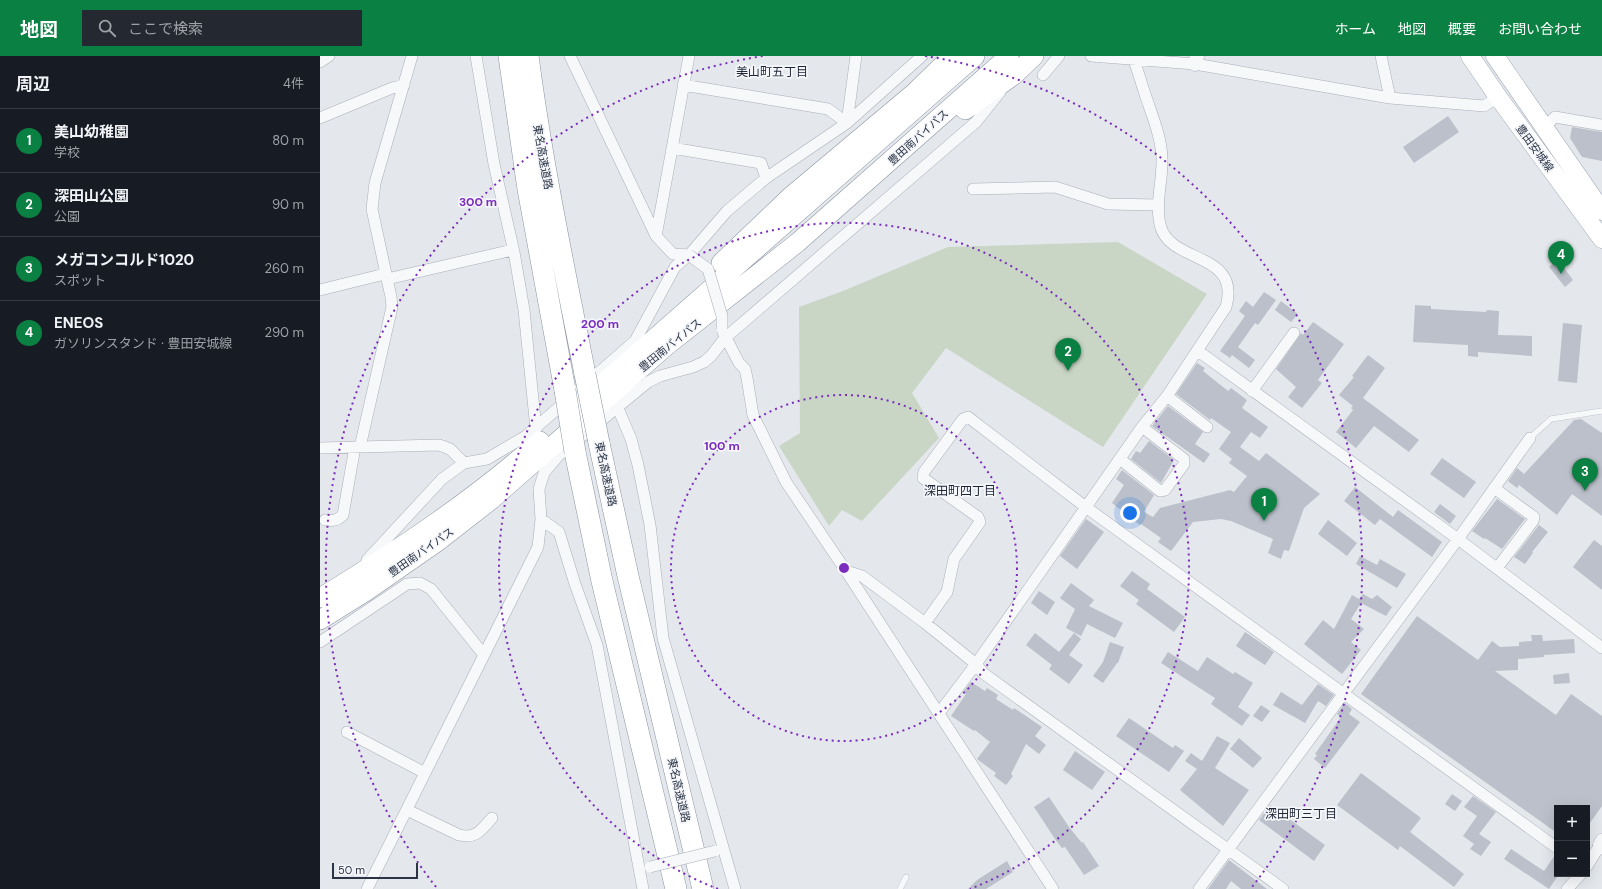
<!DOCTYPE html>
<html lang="ja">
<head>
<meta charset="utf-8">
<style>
	:root { --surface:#171b24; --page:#242831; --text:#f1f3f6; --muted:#9ea1a6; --line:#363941; --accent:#0b8043 }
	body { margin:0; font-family:"DM Sans","Noto Sans JP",sans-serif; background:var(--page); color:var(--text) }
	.controls { position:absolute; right:12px; bottom:12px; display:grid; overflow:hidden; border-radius:0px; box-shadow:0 4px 16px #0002 }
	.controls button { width:36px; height:36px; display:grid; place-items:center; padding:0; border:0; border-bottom:1px solid var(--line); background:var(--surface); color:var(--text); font:20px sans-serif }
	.scale { position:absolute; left:12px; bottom:10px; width:86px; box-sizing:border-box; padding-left:4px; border:2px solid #2b3445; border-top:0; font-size:11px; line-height:14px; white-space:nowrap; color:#2b3445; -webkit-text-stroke:3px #f4f6f9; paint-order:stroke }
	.you { position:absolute; left:810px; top:457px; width:14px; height:14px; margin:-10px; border:3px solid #fff; border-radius:50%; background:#1a73e8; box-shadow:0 0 0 6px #1a73e833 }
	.badge { display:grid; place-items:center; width:26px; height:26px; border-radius:50%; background:var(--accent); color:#fff; font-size:13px; font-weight:700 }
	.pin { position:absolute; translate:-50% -33px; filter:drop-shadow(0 1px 2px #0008) }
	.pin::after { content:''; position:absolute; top:21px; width:14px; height:12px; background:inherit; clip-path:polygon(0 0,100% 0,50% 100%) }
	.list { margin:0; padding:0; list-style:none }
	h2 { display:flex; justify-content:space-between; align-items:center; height:52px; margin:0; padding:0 16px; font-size:17px }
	h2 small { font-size:13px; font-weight:400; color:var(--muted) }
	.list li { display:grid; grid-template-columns:26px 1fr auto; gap:12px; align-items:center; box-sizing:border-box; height:64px; padding:0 16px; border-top:1px solid var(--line) }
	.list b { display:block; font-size:15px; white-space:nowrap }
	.list p { margin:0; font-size:13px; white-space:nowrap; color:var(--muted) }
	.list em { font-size:13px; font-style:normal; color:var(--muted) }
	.icon { flex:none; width:22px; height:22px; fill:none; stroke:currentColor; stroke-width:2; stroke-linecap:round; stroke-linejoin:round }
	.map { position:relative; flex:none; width:1282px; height:833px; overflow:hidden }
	header { display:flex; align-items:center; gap:24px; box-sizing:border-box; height:56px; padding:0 20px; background:var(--accent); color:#fff }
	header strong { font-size:19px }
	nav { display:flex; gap:22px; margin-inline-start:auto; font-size:14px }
	.search { width:280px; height:36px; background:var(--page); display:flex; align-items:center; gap:10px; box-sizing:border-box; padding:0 14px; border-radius:0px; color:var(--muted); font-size:15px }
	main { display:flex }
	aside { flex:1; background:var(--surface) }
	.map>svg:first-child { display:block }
	.green { fill:#c9d6c5 }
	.building { fill:#bbc0ca }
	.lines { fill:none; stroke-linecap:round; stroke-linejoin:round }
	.service-casing { stroke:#a9aeb7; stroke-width:6 }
	.minor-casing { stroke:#a9aeb7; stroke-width:12 }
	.tertiary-casing { stroke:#a9aeb7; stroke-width:15 }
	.primary-casing { stroke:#a3abb8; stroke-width:19 }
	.trunk-casing { stroke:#8b94a3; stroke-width:20 }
	.motorway-casing { stroke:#8b94a3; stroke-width:22 }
	.service { stroke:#f7f8fa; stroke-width:5.5 }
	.minor { stroke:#f7f8fa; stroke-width:11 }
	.tertiary { stroke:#f7f8fa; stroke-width:14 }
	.primary { stroke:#fff; stroke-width:18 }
	.trunk { stroke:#fff; stroke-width:19 }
	.motorway { stroke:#fff; stroke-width:21 }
	.minor-bridge-casing { stroke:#a9aeb7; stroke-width:12; stroke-linecap:butt }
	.motorway-bridge-casing { stroke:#8b94a3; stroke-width:22; stroke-linecap:butt }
	.minor-bridge { stroke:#f7f8fa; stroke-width:11 }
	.motorway-bridge { stroke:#fff; stroke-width:21 }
	.ring { fill:none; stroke:#7b2cbf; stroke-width:2; stroke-dasharray:2 4 }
	.labels { text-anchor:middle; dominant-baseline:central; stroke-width:3.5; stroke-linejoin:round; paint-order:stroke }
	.street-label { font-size:11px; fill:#2b3445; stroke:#f4f6f9 }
	.neighbourhood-label { font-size:12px; fill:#1d2536; stroke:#f4f6f9 }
	.centre { fill:#7b2cbf; stroke:#f4f6f9; stroke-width:2 }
	.ring-label { font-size:12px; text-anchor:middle; font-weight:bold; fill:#7b2cbf; stroke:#f4f6f9; stroke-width:3.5; stroke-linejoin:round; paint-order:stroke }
</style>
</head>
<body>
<header>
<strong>地図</strong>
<div class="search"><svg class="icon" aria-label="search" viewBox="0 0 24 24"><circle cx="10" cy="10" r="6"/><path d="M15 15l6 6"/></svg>ここで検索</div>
<nav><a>ホーム</a><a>地図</a><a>概要</a><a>お問い合わせ</a></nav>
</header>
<main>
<aside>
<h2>周辺<small>4件</small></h2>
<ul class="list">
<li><span class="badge">1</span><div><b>美山幼稚園</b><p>学校</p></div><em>80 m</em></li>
<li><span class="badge">2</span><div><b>深田山公園</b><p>公園</p></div><em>90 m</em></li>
<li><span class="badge">3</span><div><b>メガコンコルド1020</b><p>スポット</p></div><em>260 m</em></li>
<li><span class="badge">4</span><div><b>ENEOS</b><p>ガソリンスタンド · 豊田安城線</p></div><em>290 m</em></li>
</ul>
</aside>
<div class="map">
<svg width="1282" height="833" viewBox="0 0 1282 833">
	<rect width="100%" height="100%" fill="#e4e7ec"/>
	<path class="green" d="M798,186L887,238L783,391L626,292L592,337L619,382L542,465L522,454L509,470L459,390L480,377L479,251L523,235L628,191Z"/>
	<path class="building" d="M1128,60L1139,76L1094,107L1083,91Z
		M1252,71L1282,76V105L1262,101L1250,82Z
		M1238,204L1253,224L1245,231L1229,211Z
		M944,236L956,244L938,269L935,267L918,291L935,304L929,312L912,299L910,302L900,295L925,260L919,255L926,245L933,251Z
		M961,245L978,258L971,266L955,254Z
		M1095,249L1111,250V253L1166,256L1167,254L1179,255L1178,279L1212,280V300L1158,296V301L1148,300V289L1093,286Z
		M993,266L1024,288L998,324L1002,327L982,352L968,341L976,331L956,313L981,277L983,279Z
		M1243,267L1262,269L1257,327L1238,325Z
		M1048,299L1065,312L1043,342L1099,384L1089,396L1054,370L1036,392L1016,376L1033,354L1031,352L1033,350L1019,339L1034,321L1032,320Z
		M877,307L885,312L883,315L908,335L911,332L927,344L922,352L948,371L940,382L931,376L920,391L939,405L946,397L1000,438L984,452L969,495L964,494L961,503L948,497L953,483L911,465L901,463L873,466L851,495L838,486L841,482L821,468L820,469L792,447L804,429L796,423L802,414L834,439L824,456L833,461L840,452L910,434L914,436L927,420L909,407L912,403L899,393L911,376L891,362L890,364L856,338Z
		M848,350L883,376L875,388L890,398L884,407L832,370Z
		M1261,363L1282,377V460L1252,438L1237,459L1199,429L1197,432L1188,425L1197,412L1204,418L1254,364Z
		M829,385L854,404L841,427L811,403L816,395L820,397Z
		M1122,402L1156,426L1144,442L1110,418Z
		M1035,431L1073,461L1078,454L1122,486L1112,501L1060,463L1055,469L1024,445Z
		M1177,443L1205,463L1182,493L1165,482L1164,483L1152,475Z
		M1120,448L1136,460L1130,468L1114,456Z
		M766,463L784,476L757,513L740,500Z
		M1008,464L1037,487L1027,500L998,478Z
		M1219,469L1228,476L1212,496L1213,497L1205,508L1194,501Z
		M1274,484L1282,490V534L1253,511Z
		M1040,500L1057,509L1060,503L1086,518L1077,532L1036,508Z
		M812,515L830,528L827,533L865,561L854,576L816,548L819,544L800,530Z
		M751,527L774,544L769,550L803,567L795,582L767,568L761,580L746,572L755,553L740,542Z
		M719,535L735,546L727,559L711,547Z
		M1043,538L1052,543L1057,539L1072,551L1066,560L1041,547L1031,563L1044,573L1031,586L1041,594L1022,618L984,588L1003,564L1014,573L1032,539L1039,543Z
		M1097,560L1158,604L1172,585L1180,591L1199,590V586L1212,585L1211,579H1222L1223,585L1254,583L1255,597L1224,599V601L1198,603V614L1175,615L1236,659L1251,638L1282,660V750L1267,771V752H1237V777L1041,638Z
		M925,576L954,596L945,609L916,590Z
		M715,577L739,596L754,577L761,583L749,599L763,609L749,628L729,613L732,609L706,589Z
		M790,586L804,591L798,607H797L783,627L773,620L783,606Z
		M848,596L878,615L887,601L913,618L915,616L933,627L918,651L930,659L922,670L891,648L895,642L841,607Z
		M1249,617L1250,627L1234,628L1233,619Z
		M651,626L665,635L667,632L678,639L676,643L693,654L694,652L722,671L715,680L726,689L719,698L706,688L691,718L693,720L686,729L674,720L676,717L657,703L670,686L655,674L654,675L631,660L646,638L643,636Z
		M998,628L1014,639L1006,650L998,645L985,667L953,649L961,636L982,649Z
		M1025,647L1032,653L1029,658L1040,666L1005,712L994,703L997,699L995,698L1021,661L1017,658Z
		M941,649L950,655L942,666L933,660Z
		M809,662L853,692L855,689L864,695L849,716L796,680Z
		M897,680L910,687L895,712L929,734L903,770L860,734L877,713L865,705L871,697L882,705Z
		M919,682L942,702L933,712L910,693Z
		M755,695L785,716L772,734L743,714Z
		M1041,717L1101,762L1090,776L1144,818L1134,831L1080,790L1078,794L1017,749Z
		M1132,738L1142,745L1135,755L1125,748Z
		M1153,740L1176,756L1159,778L1171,786L1161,800L1150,793L1154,788L1143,780L1157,760L1144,751Z
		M729,741L749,771L762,787L763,786L779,810L764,819L745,791L742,792L735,783L714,751Z
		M950,749L1005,789L994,805L939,764Z
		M1191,793L1224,815L1235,799H1237V821L1229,833L1184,803Z
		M909,804L947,833H921L911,825L906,833H888Z
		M687,805L693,816L666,833H648L657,824Z"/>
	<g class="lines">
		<defs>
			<path id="service" d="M1210,382L1231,363L1282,355
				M580,833L586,821"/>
			<path id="minor" d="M156,0L174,108L194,196L204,254L216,373
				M250,0L336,180L353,198L369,199
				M771,0L875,8L1070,42L1164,50L1178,41
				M1061,0L1070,42
				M0,6L9,0
				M723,19L739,0
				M363,29L508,53L527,67L536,0
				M0,62L72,32L84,29
				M1224,71L1235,61L1282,69
				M352,92L441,107L446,122
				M653,133L735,131L788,148L839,149
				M336,180L369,0
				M67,223L193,194
				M0,234L65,218
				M403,276L419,307L425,313L427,322L433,359L466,426L526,515L733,833
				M878,295L1138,483L1282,592
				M932,335L974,277
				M847,340L887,371
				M297,350L311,383L318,409L330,469L343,582L415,833
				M40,391L72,251L71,241L52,153L55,127L92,0
				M0,392L119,389L130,393L144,407
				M800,403L840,435L845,434L864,408V403L822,371
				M1174,432L1214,461L1213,465L1177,512
				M221,463L239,476L255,528L277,589L323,833
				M5,464C13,465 17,465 23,459L35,391
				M47,504L122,423L144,407L167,403L206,380L315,285L355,211L369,199L407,155L446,122L527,67L602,0
				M526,515L542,520L605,567L656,608L663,617L963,833
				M605,567L627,536L634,503L660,466L658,461L603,422L604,416L643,363L648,361L767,452L1237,792
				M0,586L87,528L100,527L111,533L164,599
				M619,657L656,608L822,371L847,340L906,251C921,196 853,208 841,172C834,149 843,125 842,102C841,79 831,57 824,35C820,23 817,11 812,0
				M27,676L105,717
				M87,754L139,779C157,783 161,774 172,762
				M1267,810L1280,789L1282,793
				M47,833L218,491L221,463L219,433L224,417L239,399L328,326L340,320L373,311L384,306L391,300L405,282L656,66L680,36
				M879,833L1138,483L1210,382
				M1247,833L1261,818"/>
			<path id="tertiary" d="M875,8L877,0
				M1280,789L1282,785"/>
			<path id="primary" d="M1150,0L1178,41L1282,183
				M1175,0L1282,155"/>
			<path id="trunk" d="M645,54L694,19L714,0
				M401,207L470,141L594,37L632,0
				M259,349L655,0
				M0,542C77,495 152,445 220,385
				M0,564L45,536L117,486L171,444L345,291L477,187L689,0"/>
			<path id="motorway" d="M189,0L208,133L245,334
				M208,0C222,107 244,212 265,318
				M279,387L308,520L383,833
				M255,396L282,525L356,833"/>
		</defs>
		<use href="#service" class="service-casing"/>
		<use href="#minor" class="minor-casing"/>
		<use href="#tertiary" class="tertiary-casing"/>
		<use href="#primary" class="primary-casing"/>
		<use href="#trunk" class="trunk-casing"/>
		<use href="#motorway" class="motorway-casing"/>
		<use href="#service" class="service"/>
		<use href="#minor" class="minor"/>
		<use href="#tertiary" class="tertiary"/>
		<use href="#primary" class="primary"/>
		<use href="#trunk" class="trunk"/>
		<use href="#motorway" class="motorway"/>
		<defs>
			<path id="minor-bridge" d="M369,199L388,213L402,260V273
				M330,811L395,795"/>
			<path id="motorway-bridge" d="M265,318L279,387
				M245,334L255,396"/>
		</defs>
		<use href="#minor-bridge" class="minor-bridge-casing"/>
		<use href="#motorway-bridge" class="motorway-bridge-casing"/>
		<use href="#minor-bridge" class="minor-bridge"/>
		<use href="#motorway-bridge" class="motorway-bridge"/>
	</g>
	<g class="ring">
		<circle cx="524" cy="512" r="173"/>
		<path d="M398 833A345 345 0 1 1 650 833"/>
		<path d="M116 831A518 518 0 0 1 443 0M605 0A518 518 0 0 1 932 831"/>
	</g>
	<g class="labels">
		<g class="street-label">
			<text transform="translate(598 81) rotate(-42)">豊田南バイパス</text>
			<text transform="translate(1215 92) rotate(54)">豊田安城線</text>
			<text transform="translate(223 101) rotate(80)">東名高速道路</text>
			<text transform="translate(350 289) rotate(-39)">豊田南バイパス</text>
			<text transform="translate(286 418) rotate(78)">東名高速道路</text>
			<text transform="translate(101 496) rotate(-35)">豊田南バイパス</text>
			<text transform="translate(359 734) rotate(77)">東名高速道路</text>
		</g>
		<g class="neighbourhood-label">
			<text x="452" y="16">美山町五丁目</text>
			<text x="640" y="435">深田町四丁目</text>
			<text x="981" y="758">深田町三丁目</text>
		</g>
	</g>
	<circle cx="524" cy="512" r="6" class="centre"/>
	<g class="ring-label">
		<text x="158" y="150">300 m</text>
		<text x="280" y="272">200 m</text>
		<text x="402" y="394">100 m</text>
	</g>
</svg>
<div class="controls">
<button>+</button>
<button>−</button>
</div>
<div class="scale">50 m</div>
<div class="you"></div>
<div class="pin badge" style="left:944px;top:465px">1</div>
<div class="pin badge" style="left:748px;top:315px">2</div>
<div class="pin badge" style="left:1265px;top:435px">3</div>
<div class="pin badge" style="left:1241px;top:218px">4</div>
</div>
</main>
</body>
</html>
